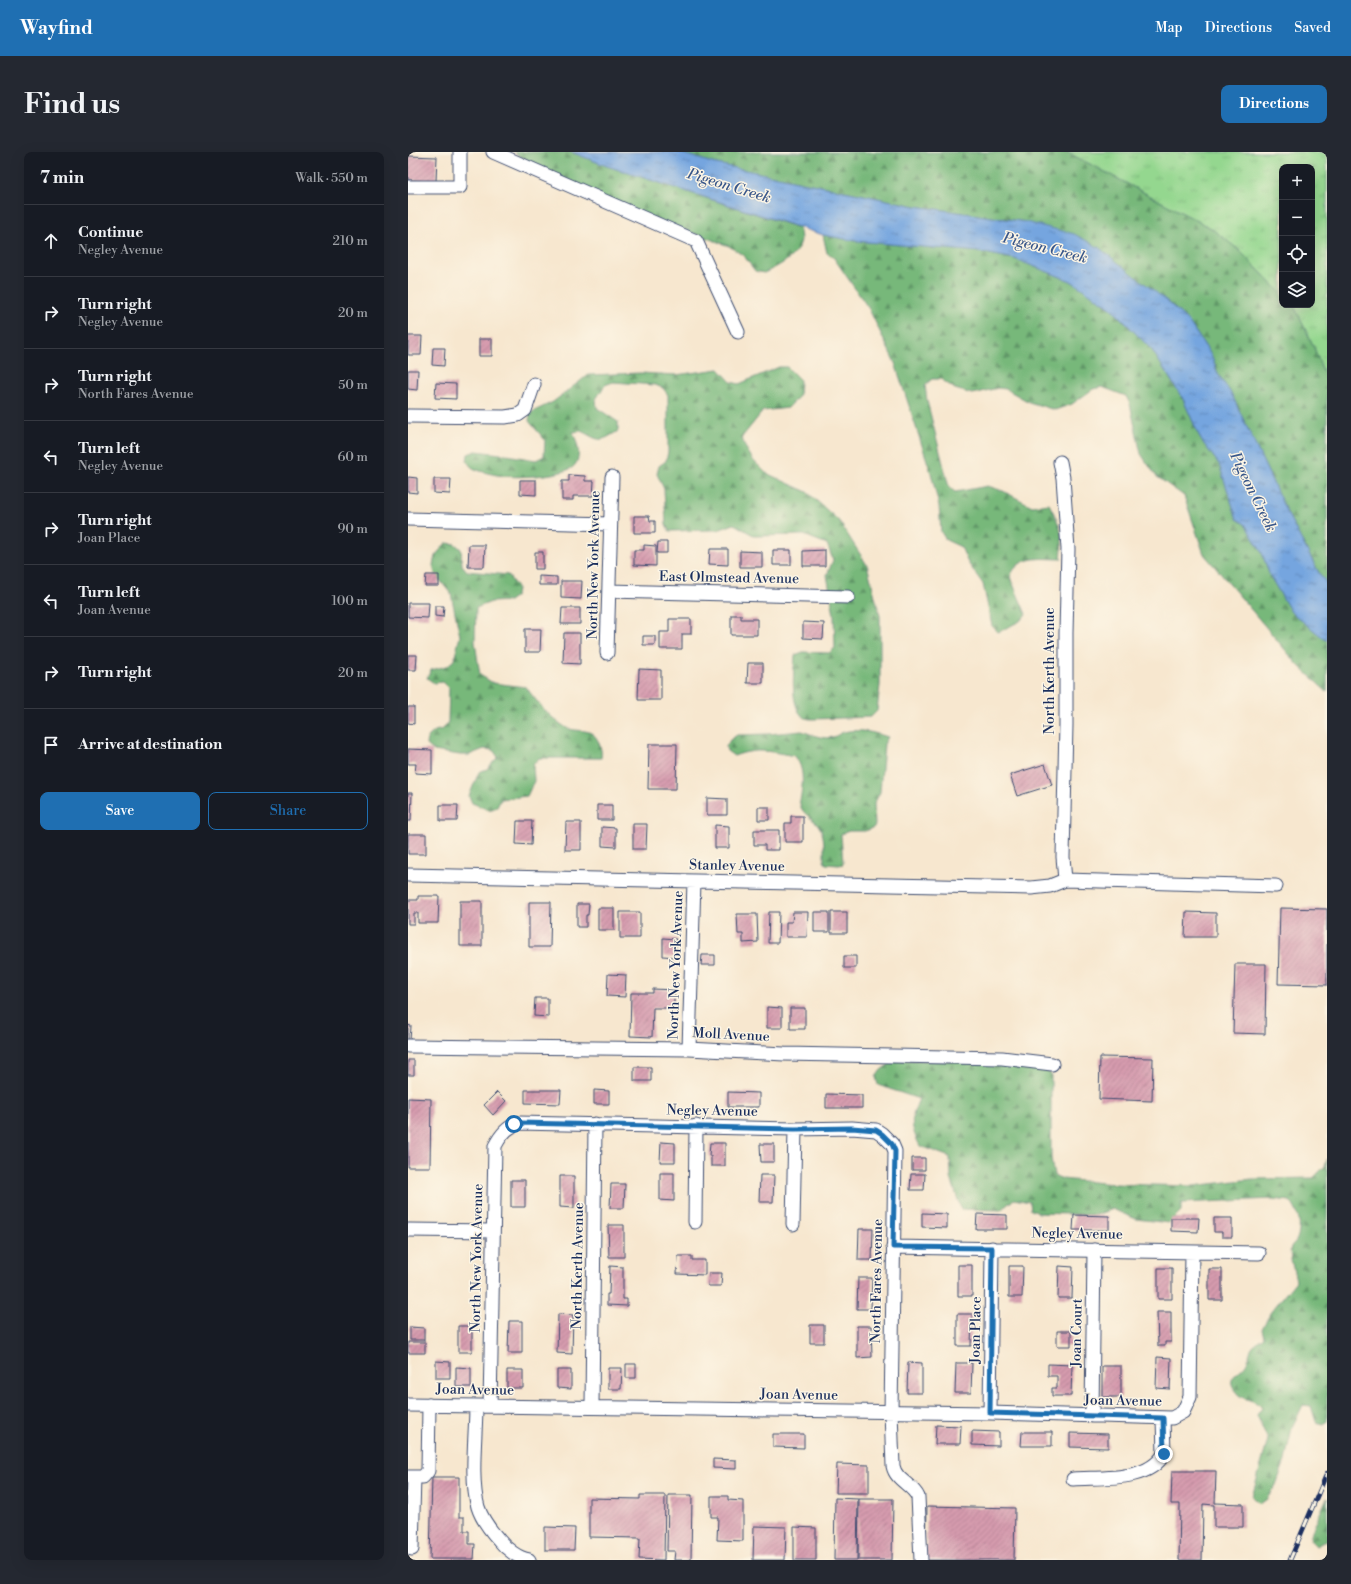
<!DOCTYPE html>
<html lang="en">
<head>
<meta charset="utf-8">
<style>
	:root { --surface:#171b24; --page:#242831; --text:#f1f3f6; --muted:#9ea1a6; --line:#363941; --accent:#1f6fb2 }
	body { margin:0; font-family:"Libre Bodoni",serif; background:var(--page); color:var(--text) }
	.controls { position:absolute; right:12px; top:12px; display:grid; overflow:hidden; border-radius:8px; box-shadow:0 4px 16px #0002 }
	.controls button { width:36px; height:36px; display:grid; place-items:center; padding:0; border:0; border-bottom:1px solid var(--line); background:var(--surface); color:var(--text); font:20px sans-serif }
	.stop { position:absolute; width:12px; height:12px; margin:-9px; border:3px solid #1f6fb2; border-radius:50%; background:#fff }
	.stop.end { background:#1f6fb2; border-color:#fff; box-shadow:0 1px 4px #0008 }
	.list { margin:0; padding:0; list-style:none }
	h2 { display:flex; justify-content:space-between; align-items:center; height:52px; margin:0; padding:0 16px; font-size:17px }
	h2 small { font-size:13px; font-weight:400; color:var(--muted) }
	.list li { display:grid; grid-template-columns:26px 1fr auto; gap:12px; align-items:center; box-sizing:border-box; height:72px; padding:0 16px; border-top:1px solid var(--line) }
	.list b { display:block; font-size:15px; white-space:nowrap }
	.list p { margin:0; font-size:13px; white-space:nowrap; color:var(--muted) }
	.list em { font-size:13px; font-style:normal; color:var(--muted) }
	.actions { display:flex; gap:8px; padding:12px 16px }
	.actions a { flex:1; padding:9px 0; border:1px solid var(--accent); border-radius:8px; text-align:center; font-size:14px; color:var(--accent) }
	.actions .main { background:var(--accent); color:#fff }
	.icon { flex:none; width:22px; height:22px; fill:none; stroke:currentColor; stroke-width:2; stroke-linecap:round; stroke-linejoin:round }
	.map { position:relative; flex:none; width:919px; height:1408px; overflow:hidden; border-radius:8px }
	header { display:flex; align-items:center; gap:24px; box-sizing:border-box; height:56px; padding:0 20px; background:var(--accent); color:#fff }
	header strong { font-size:19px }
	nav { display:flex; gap:22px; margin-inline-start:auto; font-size:14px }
	.intro { display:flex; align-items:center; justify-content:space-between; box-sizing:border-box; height:96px; padding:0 24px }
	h1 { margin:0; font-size:28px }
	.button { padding:10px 18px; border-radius:8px; background:var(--accent); color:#fff; font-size:14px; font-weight:700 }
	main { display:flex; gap:24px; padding:0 24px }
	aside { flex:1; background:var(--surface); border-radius:8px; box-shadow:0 4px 16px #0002 }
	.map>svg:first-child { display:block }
	.grass { fill:url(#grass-tufts); stroke:#588376 }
	.forest { fill:url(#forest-firs); stroke:#49746c }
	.water { fill:url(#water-ripples); stroke:#486a9e }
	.building { fill:url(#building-hatch) }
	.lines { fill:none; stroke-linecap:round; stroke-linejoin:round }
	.minor-casing { stroke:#3c4b6f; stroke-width:15 }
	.minor { stroke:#fff; stroke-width:13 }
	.rail-casing { stroke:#1b2f5e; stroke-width:4.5 }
	.rail { stroke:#fcf5e5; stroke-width:3; stroke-dasharray:9; stroke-linecap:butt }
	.route { stroke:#1f6fb2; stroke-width:5 }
	.labels { text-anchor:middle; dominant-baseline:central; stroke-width:3; stroke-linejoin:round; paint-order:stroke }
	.street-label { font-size:14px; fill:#1b2f5e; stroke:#fcf5e5 }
	.water-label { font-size:15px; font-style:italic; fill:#3a588b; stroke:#fcf5e5 }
</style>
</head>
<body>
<header>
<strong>Wayfind</strong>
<nav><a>Map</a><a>Directions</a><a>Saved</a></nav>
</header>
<div class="intro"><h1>Find us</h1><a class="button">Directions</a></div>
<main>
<aside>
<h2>7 min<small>Walk · 550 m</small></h2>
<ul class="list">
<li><svg class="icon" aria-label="ahead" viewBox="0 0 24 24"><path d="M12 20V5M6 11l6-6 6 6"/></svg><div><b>Continue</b><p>Negley Avenue</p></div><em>210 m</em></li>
<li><svg class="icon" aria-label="right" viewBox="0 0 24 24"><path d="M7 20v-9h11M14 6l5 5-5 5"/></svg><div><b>Turn right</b><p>Negley Avenue</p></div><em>20 m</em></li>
<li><svg class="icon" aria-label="right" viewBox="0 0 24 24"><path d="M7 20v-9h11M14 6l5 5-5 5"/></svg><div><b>Turn right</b><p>North Fares Avenue</p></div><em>50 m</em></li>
<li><svg class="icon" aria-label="left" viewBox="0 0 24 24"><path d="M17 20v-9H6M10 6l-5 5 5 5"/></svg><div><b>Turn left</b><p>Negley Avenue</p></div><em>60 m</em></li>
<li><svg class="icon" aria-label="right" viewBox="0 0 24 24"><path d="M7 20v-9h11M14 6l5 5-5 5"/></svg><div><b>Turn right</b><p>Joan Place</p></div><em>90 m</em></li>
<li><svg class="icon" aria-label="left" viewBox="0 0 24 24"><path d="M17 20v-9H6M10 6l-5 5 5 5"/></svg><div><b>Turn left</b><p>Joan Avenue</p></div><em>100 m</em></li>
<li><svg class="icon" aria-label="right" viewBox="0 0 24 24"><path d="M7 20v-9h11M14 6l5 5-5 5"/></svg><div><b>Turn right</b></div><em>20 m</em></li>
<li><svg class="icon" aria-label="arrive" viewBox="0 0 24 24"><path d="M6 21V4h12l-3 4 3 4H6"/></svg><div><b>Arrive at destination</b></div></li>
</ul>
<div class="actions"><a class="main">Save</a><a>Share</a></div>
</aside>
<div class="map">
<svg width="919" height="1408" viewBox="0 0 919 1408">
	<defs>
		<pattern id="grass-tufts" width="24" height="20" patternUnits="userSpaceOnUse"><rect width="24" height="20" fill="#94d78f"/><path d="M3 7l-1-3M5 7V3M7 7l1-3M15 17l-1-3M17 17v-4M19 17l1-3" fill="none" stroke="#7fb97e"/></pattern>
		<pattern id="forest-firs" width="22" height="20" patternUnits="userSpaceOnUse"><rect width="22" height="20" fill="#77b87a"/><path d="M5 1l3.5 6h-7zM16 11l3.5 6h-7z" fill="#619667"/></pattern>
		<pattern id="water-ripples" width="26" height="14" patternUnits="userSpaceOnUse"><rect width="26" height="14" fill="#74a5df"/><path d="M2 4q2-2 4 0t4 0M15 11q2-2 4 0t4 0" fill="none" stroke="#5e87b8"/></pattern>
		<pattern id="building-hatch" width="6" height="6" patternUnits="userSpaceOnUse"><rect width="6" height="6" fill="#d69bae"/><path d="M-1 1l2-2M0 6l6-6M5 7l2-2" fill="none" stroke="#ad7f91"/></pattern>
	</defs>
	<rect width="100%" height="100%" fill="#fcf5e5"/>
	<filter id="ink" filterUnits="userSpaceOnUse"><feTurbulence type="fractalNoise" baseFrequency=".025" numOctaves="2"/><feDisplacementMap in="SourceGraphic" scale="8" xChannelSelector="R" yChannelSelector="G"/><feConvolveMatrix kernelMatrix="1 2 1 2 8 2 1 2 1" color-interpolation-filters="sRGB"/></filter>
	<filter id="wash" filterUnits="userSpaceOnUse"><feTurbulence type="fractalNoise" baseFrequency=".012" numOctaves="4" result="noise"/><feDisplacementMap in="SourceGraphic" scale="16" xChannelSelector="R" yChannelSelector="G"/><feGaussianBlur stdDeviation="0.9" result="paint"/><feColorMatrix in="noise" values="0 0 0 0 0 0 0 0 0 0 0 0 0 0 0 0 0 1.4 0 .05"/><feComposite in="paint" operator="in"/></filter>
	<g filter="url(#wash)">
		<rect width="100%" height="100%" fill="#f7e7cf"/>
		<path class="grass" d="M659,0H919V230L905,193L885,153H904V15H874V142L831,98L803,76Z"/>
		<path class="forest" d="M106,0H163L199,14L391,76C392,79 393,85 393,88C390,105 369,115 356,121L347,119L336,104L321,94L148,31Z
			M270,0H659L803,76L831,98L874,142V153H885L887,156L905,193L919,230V432L911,421L879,361L824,243L810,222L803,203L781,170L759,149L618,70L507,54L304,11Z
			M415,83L448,89L572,100L607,107L663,129L703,156L744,198L775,247L793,288L811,312L829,367L837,372L854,401L862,424L883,460L919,489V540L890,513L796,402L776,344L748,324L733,302L722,252L718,244L694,235L685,237L664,252L647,258L621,250L598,237L590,236L564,242L547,237L533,227H524L517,233L519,249L541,335L547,340L580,334L595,339L624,354L641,352C653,375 656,382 653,407C633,407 611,402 602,425L618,462L612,469L590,480L584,474L575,432L560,411L553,395L538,388L533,380L531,354L523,321L487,211L461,157L426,106L419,101Z
			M371,215H379L392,228L391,244L380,256L355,259L334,285L336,293L345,308L358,321L399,340L431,369L459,413L472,464V533L469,559L463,565L405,567C402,567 398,567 396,565C381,556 386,518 387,503L395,500L421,501L427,496L426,463L419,423L425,408L419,392L396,383L347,384L326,372L310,378L261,379L258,372L256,337L249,322L251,314L258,309L260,300V243L255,236L247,233L205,230L197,233L188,247L189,256L210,270V279C191,291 192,289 173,279L165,280C169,291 174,303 167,313C159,324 109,326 95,324C88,323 72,320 65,316C63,315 61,312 59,309L60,302L68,299L93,302L128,308L136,304L137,288L121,269L122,261L145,250L180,223L233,221L268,223L311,217L323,230L331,232Z
			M38,391L47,392L53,397L54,413L59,419L100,423L109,436L108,444L101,449L83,450L68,456L67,490L72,523L85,531L118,535C129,550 141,565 157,575C169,582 184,573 191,591C193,597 194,600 193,606H131L125,613L126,629L119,644L93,647L89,655L81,658L64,651L61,644L71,620L79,617L90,605L85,598L76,597L61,603H52L26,599L19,593L20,585L27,579L35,577L40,570L41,536L35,530L26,531L19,526L23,518L39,514L46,508L52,484L43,442L27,422L25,413L27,404Z
			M394,579C403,582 415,588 425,585C429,584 432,581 436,580C450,576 467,581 480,585L476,592L472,640L466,652L467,673L465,676L457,679H441L433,682L435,712L431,713L418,712L416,709C416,699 417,687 413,678C409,667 394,664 392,652C391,650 393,645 393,643C395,629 396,616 387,604C363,600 350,595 326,604L319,599L318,595L322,588L329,583L360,582Z
			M487,908L612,910L636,917L643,922V1006L646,1023L654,1027L705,1032L785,1034L844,1027L905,1026L917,1014L919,1007V1269L916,1272L908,1270L903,1254L895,1253L884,1275L877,1309L868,1333L858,1348L851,1352L844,1345L860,1288L849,1263L854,1256C845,1245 835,1250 828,1240C816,1226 832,1221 838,1212C841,1208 841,1202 843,1197C845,1192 852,1188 856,1185L854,1177L862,1161L888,1129C887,1121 880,1102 883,1095C884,1092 888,1090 889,1087C894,1074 891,1060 882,1049L865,1047L773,1051V1059L761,1071L728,1067L704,1057L688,1063L631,1061L623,1058L622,1050L606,1047L593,1058L553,1057L543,1026L542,1005L512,994C502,974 502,968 511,947L470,933L468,925L473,918Z
			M919,1346V1388L908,1394L902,1388L904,1379Z"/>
		<path class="water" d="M163,0H270L304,11L507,54L618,70L666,82L690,95L759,149L781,170L803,203L810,222L824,243L879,361L911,421L919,432V489L883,460L862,424L854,401L837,372L829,367L811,312L793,288L775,247L744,198L703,156L663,129L607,107L572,100L448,89L415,83L199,14Z"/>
		<g id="blocks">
			<path class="building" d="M0,4L29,5L28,29L0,28Z
				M0,184H14L13,203H0Z
				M71,187H84V204H71Z
				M25,196H37L36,214L24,213Z
				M0,218H10L9,238L0,237Z
				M28,231L48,232V247L27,246Z
				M161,323L177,324V329H186L185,344H165V348H154V329H161Z
				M0,325L9,326V341L0,340Z
				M26,327H43L42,342L26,341Z
				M112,328H128V343L112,342Z
				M226,364H241L242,369H247V381H226Z
				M250,390H259V401H249Z
				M61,393H77L76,415H60Z
				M236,393L248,394V414L226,413V398H236Z
				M302,397H320V413L301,412Z
				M365,398H383V413H365Z
				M417,398V414H395V399Z
				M332,399L354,400V415H332Z
				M127,400H135V417H127Z
				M18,423H31V434H17Z
				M131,424L149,425V433H131Z
				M153,429H174L173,447L153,446Z
				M0,451H21L20,466L0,465Z
				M27,454H36L35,465L27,464Z
				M154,456H172V472H153Z
				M323,463H333V467H349V483H323Z
				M261,467H283V482H274V497H252V480H261Z
				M395,470L416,471L415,487L395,486Z
				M117,477H133L132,500H117Z
				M156,481H172V512L155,511Z
				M235,484H247V493H235Z
				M0,503H9L8,518H0Z
				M340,511H355V531H339Z
				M231,517L253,518V548H230Z
				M0,555H6V572L0,571Z
				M241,592H269L268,637H240Z
				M0,597L24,598V622L7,621L8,612H0Z
				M637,612L644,633L609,644L602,623Z
				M0,641H4L3,669H0Z
				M299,646L319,647V663H299Z
				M32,653H50L49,669H32Z
				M189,653H204V668H189Z
				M350,655H361V668H350Z
				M383,664H395V690H377V671H383Z
				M109,669H124L123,693L108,692Z
				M158,670H173V698H157Z
				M225,672H239L238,697H225Z
				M307,673L321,674V696H307Z
				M194,675L208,676V695L194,694Z
				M346,678H371V698H357V693H346Z
				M0,682H18V702H0Z
				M10,744H31L30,771H10V761H6V772H0V748H10Z
				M52,749H74V794H52Z
				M121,750H143L142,795H121Z
				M169,752H181L180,763H178V775H169Z
				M190,756H206V778H190Z
				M872,756L919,757V833L870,832Z
				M212,760H232V786H212Z
				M361,760H371L370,791H360Z
				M385,760H400L399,785H378V770H384Z
				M406,760H421V780H406Z
				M423,760H439V781H423Z
				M778,760L808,761V785H777Z
				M329,762H349L350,790L335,791V782H330Z
				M255,786L268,787L267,805L255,804Z
				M294,803H307V813H293Z
				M436,804H448V816H436Z
				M827,812H858L857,882L825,881Z
				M200,822L218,823L217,845L199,844Z
				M245,837L266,838V856H245L244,885L222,884L223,841H245Z
				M127,846H140V865L126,864Z
				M359,855L374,856V876H359Z
				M382,856H397V877H382Z
				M0,873L3,874L2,889H0Z
				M692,905L745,906L744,949L691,947Z
				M0,908H6V923H0Z
				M226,915H243V929H226Z
				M117,938H153L152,952L117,951Z
				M186,938L201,939V952H186Z
				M89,940L98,949L85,963L76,953Z
				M320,940L351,941V955H320Z
				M418,942L454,943V956H418Z
				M0,946L23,947L22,1015H0Z
				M253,990L267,991V1010H252Z
				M302,991H317V1014H303V1004H301Z
				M352,992H366V1010H353Z
				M504,1006H517V1018H504Z
				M252,1021H266V1049L252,1048Z
				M503,1022H517L516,1038H502Z
				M352,1023H366L365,1050H351Z
				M152,1024H166V1056L152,1055Z
				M103,1028H117V1055H103Z
				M203,1032H217L216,1056H202Z
				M514,1061L539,1062V1076L514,1075Z
				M569,1062L599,1063V1077H568Z
				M666,1063L701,1064V1078H665Z
				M763,1066H791L790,1080L763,1079Z
				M806,1066H824V1085H814V1080H806Z
				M200,1073H216V1105H201Z
				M451,1077H465L464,1108H450Z
				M270,1104H284V1108H297V1123L269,1122Z
				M550,1113H564V1144H550Z
				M202,1114L215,1115V1147H219V1154L199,1153V1142H201Z
				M601,1114H615L614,1145H601Z
				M651,1114L665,1115L664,1146H650Z
				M750,1116H764V1147H750Z
				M801,1117H814V1148H801Z
				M301,1121H314L313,1134H300Z
				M450,1126H464L463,1157H449Z
				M749,1160H763V1190H757V1194H750Z
				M150,1162L165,1163L164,1202L149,1201Z
				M549,1162H564L563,1194H549Z
				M101,1169H114V1201H100Z
				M402,1173H416V1191H402Z
				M50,1174H64V1200H50Z
				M449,1174H463L464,1205L449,1206Z
				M2,1175L16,1176V1188H2Z
				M649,1179H663V1194H649Z
				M0,1190H17V1201H0Z
				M749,1205L763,1206L762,1237L748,1236Z
				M28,1209L42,1210V1226H28Z
				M500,1210L514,1211V1241H499Z
				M548,1211H564L563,1241H547Z
				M218,1212H228V1226H218Z
				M640,1212L664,1213L663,1244H644V1236H649V1224H640Z
				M694,1214H713V1245H694Z
				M48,1215L63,1216V1235H48Z
				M200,1216H214L213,1237H200Z
				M99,1218H115V1236H99Z
				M149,1218H163V1237L149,1236Z
				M528,1273L553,1274L552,1292H527Z
				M564,1279L591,1280V1294L564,1293Z
				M614,1280H644V1294H613Z
				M662,1281L700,1282V1296L662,1295Z
				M365,1282H396V1296L365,1295Z
				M305,1307L328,1308V1317L305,1316Z
				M429,1312L461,1313V1341H428Z
				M764,1319H808L807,1351L835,1352V1375H806V1353L795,1352L794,1408H771L772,1352H763Z
				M24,1325H51V1365H56V1379H61V1392H67L66,1407H22Z
				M232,1343H257L256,1408L231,1407L232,1386L181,1385V1346L232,1347Z
				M260,1343H284L283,1408H266L267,1399H259Z
				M303,1344H320V1348L335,1349V1389L309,1388L310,1365H303Z
				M427,1346L450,1347L449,1408H426Z
				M451,1347H485L484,1408H450Z
				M519,1354L607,1356L606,1408H518Z
				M346,1374L378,1375L377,1408H345Z
				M137,1375L167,1376L166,1398H137Z
				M386,1375L408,1376V1408H386Z"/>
		</g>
	</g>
	<g filter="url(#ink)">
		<use href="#blocks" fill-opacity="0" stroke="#3c4b6f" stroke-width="1"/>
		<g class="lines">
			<defs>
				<path id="minor" d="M85,0L288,89L330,180
					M0,35H52V0
					M0,264L97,265L110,263L117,258L126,232
					M652,310L655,326L660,397L658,481V573L655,705L657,728
					M0,367L202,372
					M201,439L440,445
					M199,501L204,325
					M0,723L623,736L642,734L657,728L868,734
					M0,894L281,897L376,902L594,906L644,912
					M281,897L286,729
					M287,1070L288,974
					M385,1072L387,977
					M0,1078L85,1079
					M485,1095L851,1101
					M0,1253L582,1261L764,1266L775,1260L782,1245L784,1100
					M68,1254C68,1282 62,1328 70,1355C74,1368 82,1378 91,1388C98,1397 110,1406 121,1408
					M82,1254L87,994C92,984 100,974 111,971L387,977L444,976L468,978L474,982L484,992L487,999L483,1260L485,1314C488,1329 504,1332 510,1345L513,1408
					M184,1255L187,972
					M582,1261L584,1096
					M684,1264L686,1098
					M0,1325H15L20,1319L21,1253
					M665,1327C694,1325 740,1330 756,1302L755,1266
					M4,1397L6,1325"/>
			</defs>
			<use href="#minor" class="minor-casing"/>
			<use href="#minor" class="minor"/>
			<defs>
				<path id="rail" d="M882,1408L919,1321"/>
			</defs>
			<use href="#rail" class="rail-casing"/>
			<use href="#rail" class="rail"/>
		</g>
	</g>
	<g class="lines" filter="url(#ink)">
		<path class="route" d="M106,972L111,971L387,977L444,976L468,978L474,982L484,992L487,999L485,1095L584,1096L582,1261L755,1266L756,1302"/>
	</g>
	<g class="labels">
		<g class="street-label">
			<text transform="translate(186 413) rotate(-89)">North New York Avenue</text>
			<text transform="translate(321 426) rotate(1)">East Olmstead Avenue</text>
			<text transform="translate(642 519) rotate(-90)">North Kerth Avenue</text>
			<text transform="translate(329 714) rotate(1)">Stanley Avenue</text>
			<text transform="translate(268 813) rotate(-88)">North New York Avenue</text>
			<text transform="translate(323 883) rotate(3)">Moll Avenue</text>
			<text transform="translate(304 959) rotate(1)">Negley Avenue</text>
			<text transform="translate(669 1082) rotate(1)">Negley Avenue</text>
			<text transform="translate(69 1106) rotate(-89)">North New York Avenue</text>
			<text transform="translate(170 1114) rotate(-89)">North Kerth Avenue</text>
			<text transform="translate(469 1129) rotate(-89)">North Fares Avenue</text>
			<text transform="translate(568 1178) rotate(-89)">Joan Place</text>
			<text transform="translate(669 1181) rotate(-89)">Joan Court</text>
			<text transform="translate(67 1238) rotate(1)">Joan Avenue</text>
			<text transform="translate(391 1243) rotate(1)">Joan Avenue</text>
			<text transform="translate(715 1249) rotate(1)">Joan Avenue</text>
		</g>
		<g class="water-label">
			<text transform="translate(321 34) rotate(17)">Pigeon Creek</text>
			<text transform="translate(637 96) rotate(14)">Pigeon Creek</text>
			<text transform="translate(845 340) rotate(64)">Pigeon Creek</text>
		</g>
	</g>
</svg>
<div class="controls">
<button>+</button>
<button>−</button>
<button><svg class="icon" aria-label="locate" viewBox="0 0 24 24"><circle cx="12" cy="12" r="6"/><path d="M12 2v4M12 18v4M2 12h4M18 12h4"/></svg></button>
<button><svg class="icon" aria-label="layers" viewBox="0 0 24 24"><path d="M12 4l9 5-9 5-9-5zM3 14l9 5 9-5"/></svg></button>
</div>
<div class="stop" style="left:106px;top:972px"></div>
<div class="stop end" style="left:756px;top:1302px"></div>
</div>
</main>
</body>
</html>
